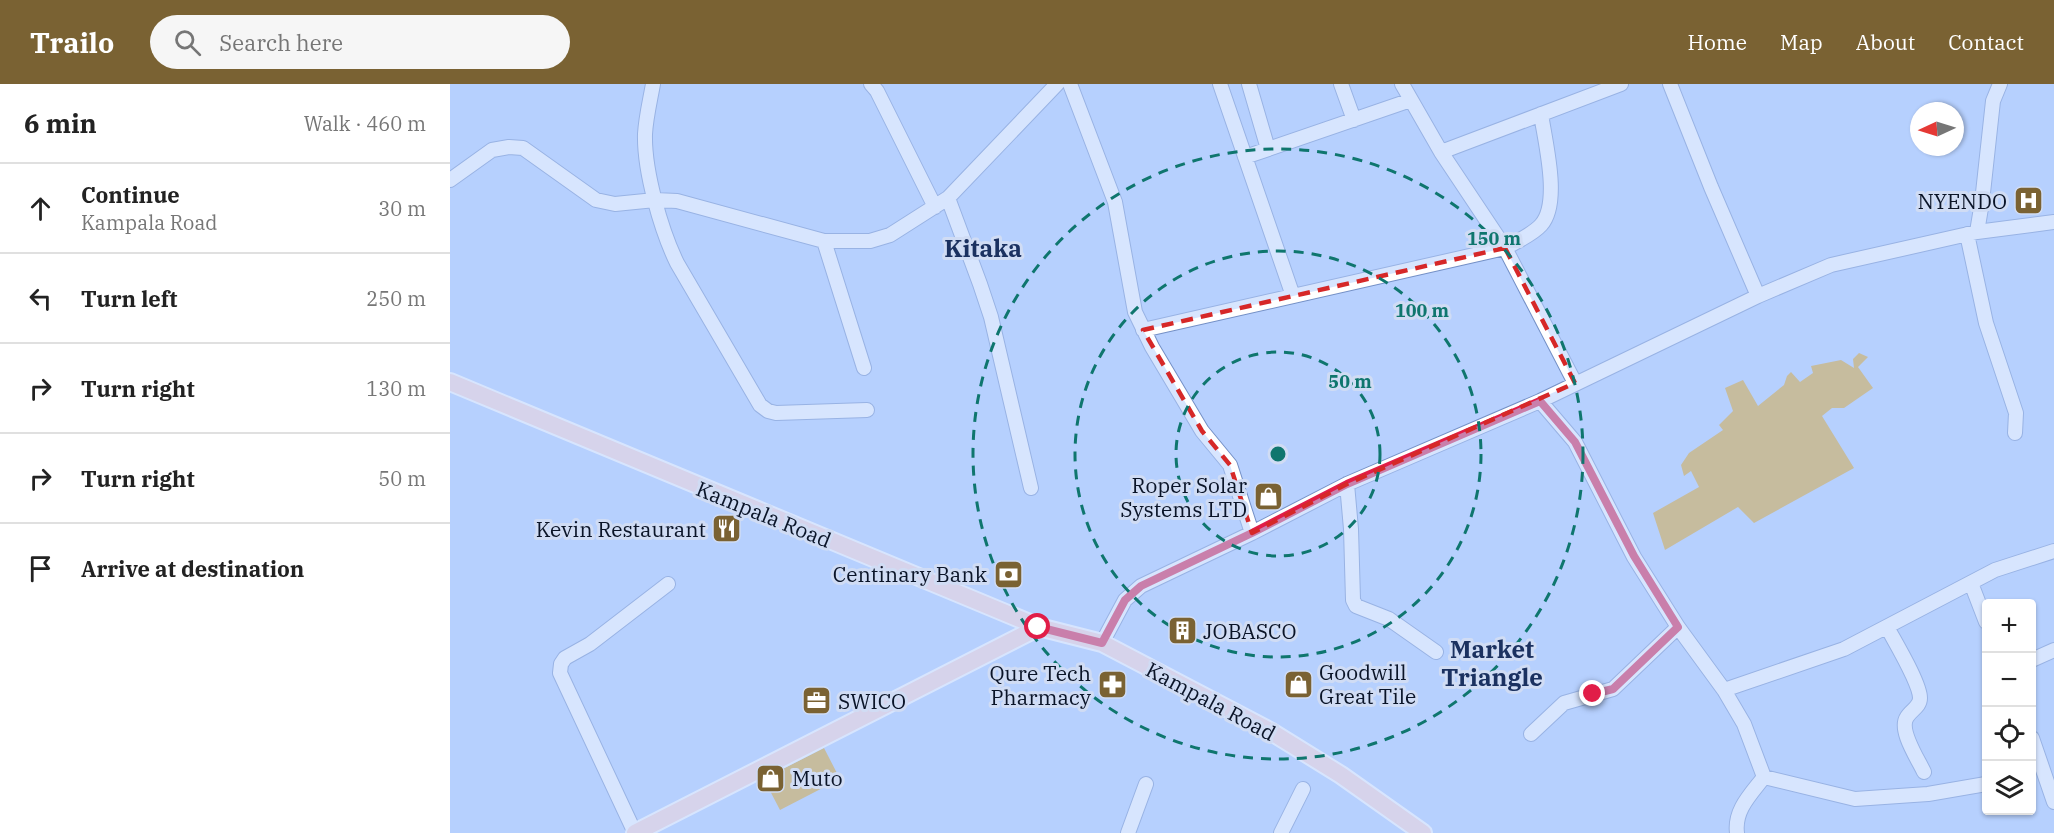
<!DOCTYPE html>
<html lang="en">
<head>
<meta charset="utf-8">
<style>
	:root { --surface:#fff; --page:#f6f6f6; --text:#222; --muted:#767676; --line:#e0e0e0; --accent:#7a6233 }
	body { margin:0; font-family:"IBM Plex Serif",serif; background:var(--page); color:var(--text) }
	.controls { position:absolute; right:18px; bottom:18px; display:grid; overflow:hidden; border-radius:6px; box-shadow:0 2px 4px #0004 }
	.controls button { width:54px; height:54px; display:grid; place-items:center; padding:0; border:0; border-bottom:2px solid var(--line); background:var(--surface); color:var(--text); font:30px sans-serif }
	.compass { position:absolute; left:1460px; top:18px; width:54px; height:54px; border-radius:50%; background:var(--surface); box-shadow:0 2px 4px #0004; rotate:266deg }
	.stop { position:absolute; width:18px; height:18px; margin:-14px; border:4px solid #e11d48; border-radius:50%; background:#fff }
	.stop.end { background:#e11d48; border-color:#fff; box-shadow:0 2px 6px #0008 }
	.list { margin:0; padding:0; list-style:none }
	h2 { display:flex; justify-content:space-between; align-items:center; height:78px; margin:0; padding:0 24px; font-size:26px }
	h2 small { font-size:20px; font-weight:400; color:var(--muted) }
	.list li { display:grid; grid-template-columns:39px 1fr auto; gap:18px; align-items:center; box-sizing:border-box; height:90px; padding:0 24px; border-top:2px solid var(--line) }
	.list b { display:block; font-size:22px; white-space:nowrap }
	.list p { margin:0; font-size:20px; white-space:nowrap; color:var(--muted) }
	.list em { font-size:20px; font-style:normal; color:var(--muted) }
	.icon { flex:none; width:33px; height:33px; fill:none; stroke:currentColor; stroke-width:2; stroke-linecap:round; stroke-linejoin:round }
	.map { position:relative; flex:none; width:1604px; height:749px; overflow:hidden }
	header { display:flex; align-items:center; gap:36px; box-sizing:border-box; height:84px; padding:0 30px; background:var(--accent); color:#fff }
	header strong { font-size:28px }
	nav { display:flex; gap:33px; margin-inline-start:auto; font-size:21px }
	.search { width:420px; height:54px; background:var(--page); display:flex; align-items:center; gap:15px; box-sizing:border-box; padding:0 21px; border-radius:33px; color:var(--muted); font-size:22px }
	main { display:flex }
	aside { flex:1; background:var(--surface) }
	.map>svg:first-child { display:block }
	.green { fill:#d9a42b }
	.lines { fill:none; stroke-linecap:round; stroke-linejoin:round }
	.minor-casing { stroke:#7490c6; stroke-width:16 }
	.major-casing { stroke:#fff; stroke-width:20 }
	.minor { stroke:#fff; stroke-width:14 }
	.major { stroke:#fdd7d4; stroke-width:16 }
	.route { stroke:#e11d48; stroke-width:8 }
	.marked { fill:none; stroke:#d62828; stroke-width:4.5; stroke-dasharray:12 8; stroke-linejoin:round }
	.ring { fill:none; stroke:#0f766e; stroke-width:3; stroke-dasharray:10 8 }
	.labels { text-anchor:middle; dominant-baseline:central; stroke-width:6; stroke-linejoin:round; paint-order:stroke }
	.poi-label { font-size:21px; fill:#0a1428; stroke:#d0dcf4; text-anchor:end }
	.street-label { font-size:21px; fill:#0a1428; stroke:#d0dcf4 }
	.quarter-label { font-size:24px; font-weight:bold; fill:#1b3160; stroke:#d0dcf4 }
	.centre { fill:#0f766e; stroke:#d0dcf4; stroke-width:3 }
	.ring-label { font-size:18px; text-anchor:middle; font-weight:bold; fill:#0f766e; stroke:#d0dcf4; stroke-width:6; stroke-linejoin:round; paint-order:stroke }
</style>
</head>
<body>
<header>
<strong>Trailo</strong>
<div class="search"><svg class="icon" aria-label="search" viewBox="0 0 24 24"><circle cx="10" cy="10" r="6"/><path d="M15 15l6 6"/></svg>Search here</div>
<nav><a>Home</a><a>Map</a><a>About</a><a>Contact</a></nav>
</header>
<main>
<aside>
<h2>6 min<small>Walk · 460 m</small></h2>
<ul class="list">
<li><svg class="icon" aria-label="ahead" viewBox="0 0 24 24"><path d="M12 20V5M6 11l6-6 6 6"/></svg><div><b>Continue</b><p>Kampala Road</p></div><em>30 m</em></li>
<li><svg class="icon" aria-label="left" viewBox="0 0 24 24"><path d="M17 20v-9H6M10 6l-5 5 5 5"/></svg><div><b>Turn left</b></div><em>250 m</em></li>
<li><svg class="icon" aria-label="right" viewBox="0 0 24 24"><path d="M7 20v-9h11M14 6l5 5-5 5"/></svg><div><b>Turn right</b></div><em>130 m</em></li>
<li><svg class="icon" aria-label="right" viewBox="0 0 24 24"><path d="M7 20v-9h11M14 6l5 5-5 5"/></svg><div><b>Turn right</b></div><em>50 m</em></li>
<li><svg class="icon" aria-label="arrive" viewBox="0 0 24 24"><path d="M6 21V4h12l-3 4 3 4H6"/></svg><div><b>Arrive at destination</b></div></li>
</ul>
</aside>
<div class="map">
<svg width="1604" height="749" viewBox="0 0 1604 749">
	<rect width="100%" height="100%" fill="#b7d0fe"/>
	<path class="green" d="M1409,269L1418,273L1408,283L1423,304L1394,324H1382L1372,332L1404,384L1304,439L1288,423L1215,466L1203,429L1249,403L1241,387L1234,392L1231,381L1239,369L1273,346L1269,341L1283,327L1275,304L1293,296L1308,322L1334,301L1337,292L1341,288L1350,298L1363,289L1361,282L1391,276L1404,284L1403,275Z
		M374,664L390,695L330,726L318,703L331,696L327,688Z"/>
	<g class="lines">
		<defs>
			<path id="minor" d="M203,0C200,17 196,33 195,50C194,87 211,146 227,179L310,321L318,327L326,329L417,326
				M421,0L427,7L485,123
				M620,0L665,118L685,228L702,263L752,347L780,381L802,449
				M770,0L843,212
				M799,0L818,65
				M891,0L904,36
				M952,0L991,68L1055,164L1125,299
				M1220,0L1261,103L1308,212
				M991,68L1171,0
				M795,73L961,16
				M0,96L42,66L59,63L73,64L146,116L165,120L205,116L227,117L374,157H420L440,151L498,114L607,0
				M498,114L530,200L541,233L581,404
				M1527,148L1532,118L1543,17L1550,0
				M1517,150L1536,239L1566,329L1565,349
				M374,157L414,284
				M693,246L1055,164C1067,157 1082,151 1091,141C1111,119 1095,58 1091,30
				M1090,317L1125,358L1184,473L1228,543L1274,606L1294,640L1314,693C1301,710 1284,726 1287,749
				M897,400L901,445L903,516L906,522L939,535L986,568
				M1521,499L1536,538
				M1437,543C1445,558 1470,599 1470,614C1470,623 1461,626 1457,633C1448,646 1468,675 1474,688
				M652,559L675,516L691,502L802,449L897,400L1090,317L1308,212L1381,181L1527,148L1604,138
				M1582,576L1604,566
				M1274,606L1394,565L1545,486L1604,467
				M1081,650L1114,619L1163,605L1228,543
				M1582,654L1604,718
				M1314,693L1405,715L1478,710L1536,700
				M185,749L110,589L111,580L115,574L140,560L218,500
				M678,749L696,700
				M831,749L853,705"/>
			<path id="major" d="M0,298L589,543L652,559L820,647L891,691L973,749
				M185,749L589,543"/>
		</defs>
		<use href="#minor" class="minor-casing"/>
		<use href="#major" class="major-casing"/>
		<use href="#minor" class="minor"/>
		<use href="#major" class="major"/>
	</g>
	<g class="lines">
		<path class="route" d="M588,543L652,559L675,516L691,502L802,449L897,400L1090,317L1125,358L1184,472L1228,543L1163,605L1143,610"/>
	</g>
	<path d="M0 0H1604V749H0ZM1055,164L1125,299L897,400L802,449L780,381L752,347L693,246Z" fill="#b7d0fe" fill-opacity=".55" fill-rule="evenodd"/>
	<path class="marked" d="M1055,164L1125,299L897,400L802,449L780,381L752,347L693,246Z"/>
	<g class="ring">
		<circle cx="828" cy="370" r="102"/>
		<circle cx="828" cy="370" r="203"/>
		<circle cx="828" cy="370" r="305"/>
	</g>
	<defs>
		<symbol id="hospital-square" viewBox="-11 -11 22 22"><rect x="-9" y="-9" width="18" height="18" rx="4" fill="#7a6233" stroke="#d0dcf4"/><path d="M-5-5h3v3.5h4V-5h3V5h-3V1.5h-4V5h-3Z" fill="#fff"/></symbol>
		<symbol id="shop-square" viewBox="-11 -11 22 22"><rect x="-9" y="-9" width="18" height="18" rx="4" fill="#7a6233" stroke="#d0dcf4"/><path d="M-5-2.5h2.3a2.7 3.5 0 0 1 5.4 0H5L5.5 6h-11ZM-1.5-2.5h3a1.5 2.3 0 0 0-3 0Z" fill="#fff"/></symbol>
		<symbol id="restaurant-square" viewBox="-11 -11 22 22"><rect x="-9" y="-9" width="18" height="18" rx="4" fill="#7a6233" stroke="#d0dcf4"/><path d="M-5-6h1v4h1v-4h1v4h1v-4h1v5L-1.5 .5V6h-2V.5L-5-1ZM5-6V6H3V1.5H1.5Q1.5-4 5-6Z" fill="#fff"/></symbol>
		<symbol id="bank-square" viewBox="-11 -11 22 22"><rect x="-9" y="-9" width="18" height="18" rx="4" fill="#7a6233" stroke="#d0dcf4"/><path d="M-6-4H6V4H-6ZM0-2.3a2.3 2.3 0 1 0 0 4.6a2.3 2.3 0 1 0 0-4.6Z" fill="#fff"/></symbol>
		<symbol id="building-square" viewBox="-11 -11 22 22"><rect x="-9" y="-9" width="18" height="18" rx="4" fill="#7a6233" stroke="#d0dcf4"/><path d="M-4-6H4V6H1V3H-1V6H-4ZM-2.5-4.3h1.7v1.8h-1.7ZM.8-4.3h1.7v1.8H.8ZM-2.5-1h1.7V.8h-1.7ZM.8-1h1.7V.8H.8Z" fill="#fff"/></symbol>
		<symbol id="pharmacy-square" viewBox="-11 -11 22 22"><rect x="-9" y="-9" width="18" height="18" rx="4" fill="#7a6233" stroke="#d0dcf4"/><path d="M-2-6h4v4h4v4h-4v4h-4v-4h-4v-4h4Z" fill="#fff"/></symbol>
		<symbol id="office-square" viewBox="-11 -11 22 22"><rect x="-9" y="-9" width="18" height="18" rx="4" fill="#7a6233" stroke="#d0dcf4"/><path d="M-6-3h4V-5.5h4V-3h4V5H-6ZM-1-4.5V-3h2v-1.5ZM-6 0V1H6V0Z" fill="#fff"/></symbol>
	</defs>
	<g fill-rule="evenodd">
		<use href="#hospital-square" x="1562" y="100" width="33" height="33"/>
		<use href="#shop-square" x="802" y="396" width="33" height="33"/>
		<use href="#restaurant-square" x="260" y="428" width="33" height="33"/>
		<use href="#bank-square" x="542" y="474" width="33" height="33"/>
		<use href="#building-square" x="716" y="530" width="33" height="33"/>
		<use href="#shop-square" x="832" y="584" width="33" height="33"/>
		<use href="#pharmacy-square" x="646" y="584" width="33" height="33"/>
		<use href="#office-square" x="350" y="600" width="33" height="33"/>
		<use href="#shop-square" x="304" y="678" width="33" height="33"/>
	</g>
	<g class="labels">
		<g class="poi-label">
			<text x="1557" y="117">NYENDO</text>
			<text x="797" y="401">Roper Solar<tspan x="797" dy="24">Systems LTD</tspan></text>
			<text x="256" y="445">Kevin Restaurant</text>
			<text x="537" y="490">Centinary Bank</text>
			<text x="753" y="547" text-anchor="start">JOBASCO</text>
			<text x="869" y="588" text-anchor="start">Goodwill<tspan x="869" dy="24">Great Tile</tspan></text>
			<text x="641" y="589">Qure Tech<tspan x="641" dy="24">Pharmacy</tspan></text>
			<text x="388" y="617" text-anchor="start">SWICO</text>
			<text x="342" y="694" text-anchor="start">Muto</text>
		</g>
		<g class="street-label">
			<text transform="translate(314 430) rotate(22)">Kampala Road</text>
			<text transform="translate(761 617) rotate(28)">Kampala Road</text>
		</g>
		<g class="quarter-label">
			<text x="533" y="164">Kitaka</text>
			<text x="1042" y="565">Market<tspan x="1042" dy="28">Triangle</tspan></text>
		</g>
	</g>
	<circle cx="828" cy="370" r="9" class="centre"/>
	<g class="ring-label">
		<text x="1044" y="161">150 m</text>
		<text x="972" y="233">100 m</text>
		<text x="900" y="304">50 m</text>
	</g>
</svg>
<div class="controls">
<button>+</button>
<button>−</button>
<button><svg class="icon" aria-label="locate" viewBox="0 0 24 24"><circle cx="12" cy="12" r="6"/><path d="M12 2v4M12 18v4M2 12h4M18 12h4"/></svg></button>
<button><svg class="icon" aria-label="layers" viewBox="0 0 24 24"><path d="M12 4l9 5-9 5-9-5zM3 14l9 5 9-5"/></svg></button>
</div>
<svg class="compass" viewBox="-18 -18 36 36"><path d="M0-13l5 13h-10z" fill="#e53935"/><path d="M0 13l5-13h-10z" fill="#767676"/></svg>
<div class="stop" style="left:588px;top:543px"></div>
<div class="stop end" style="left:1143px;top:610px"></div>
</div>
</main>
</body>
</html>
